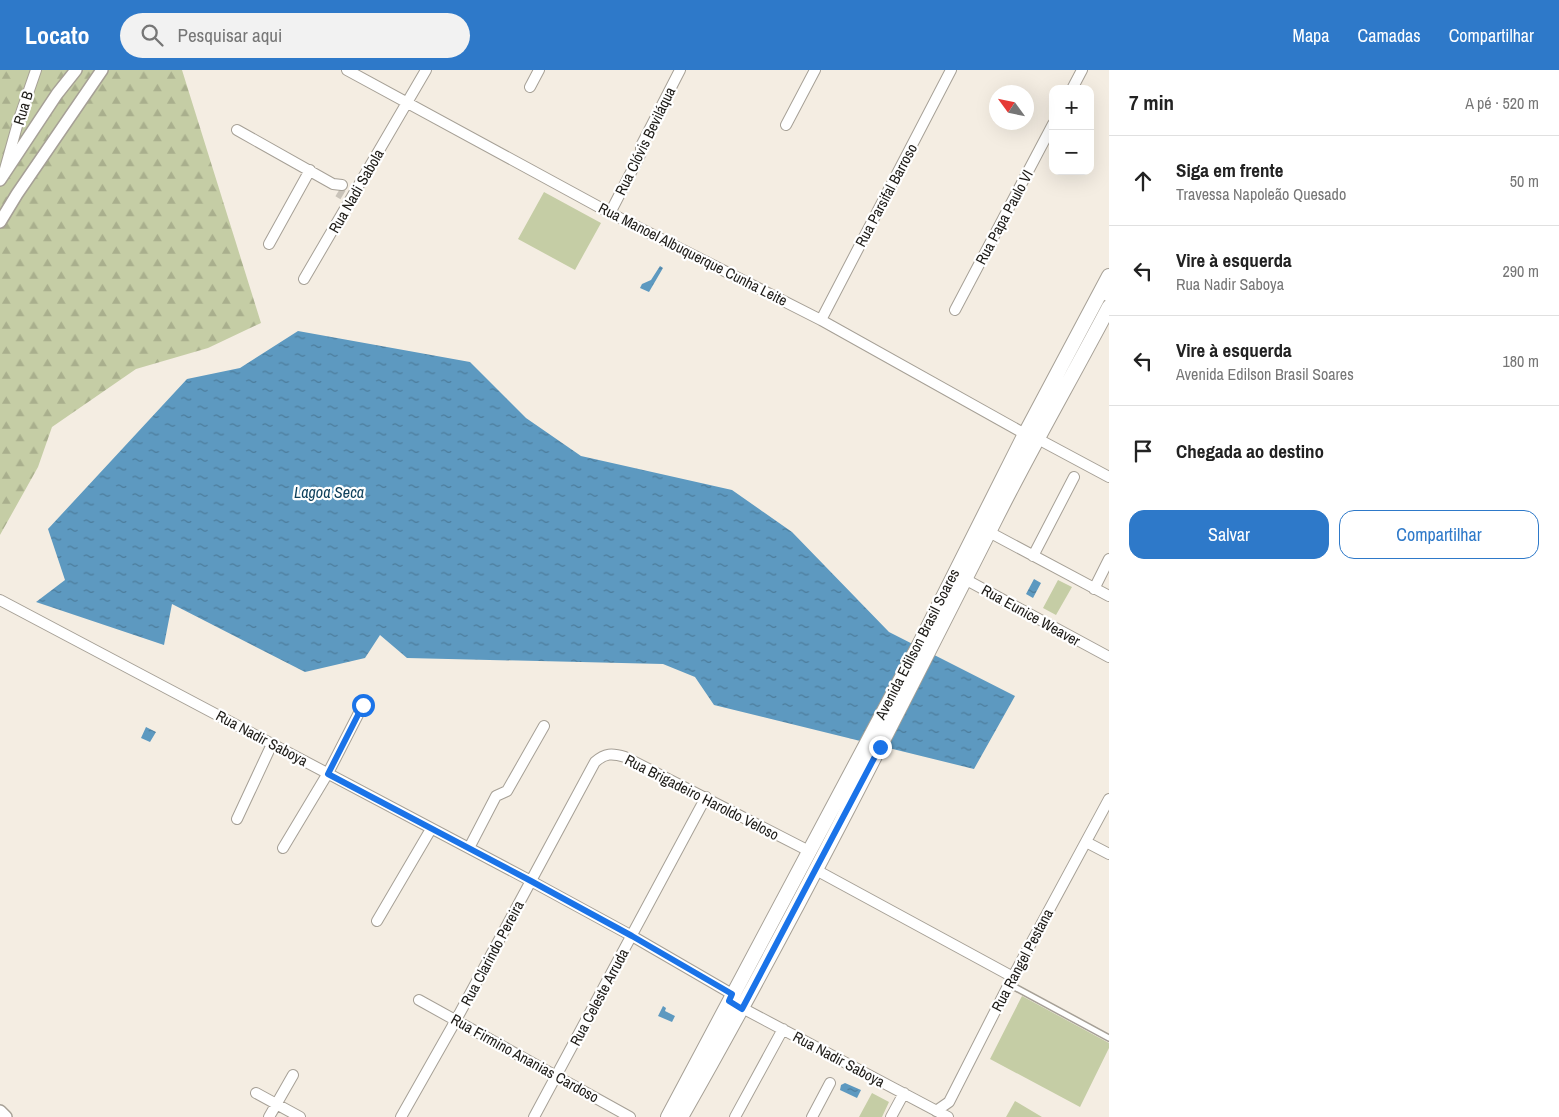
<!DOCTYPE html>
<html lang="pt">
<head>
<meta charset="utf-8">
<style>
	:root { --surface:#fff; --page:#f2f2f2; --text:#222; --muted:#767676; --line:#e0e0e0; --accent:#2e79c9 }
	body { margin:0; font-family:"Archivo Narrow",sans-serif; background:var(--page); color:var(--text) }
	.controls { position:absolute; right:15px; top:15px; display:grid; overflow:hidden; border-radius:10px; box-shadow:0 5px 20px #0002 }
	.controls button { width:45px; height:45px; display:grid; place-items:center; padding:0; border:0; border-bottom:1px solid var(--line); background:var(--surface); color:var(--text); font:25px sans-serif }
	.compass { position:absolute; left:989px; top:15px; width:45px; height:45px; border-radius:50%; background:var(--surface); box-shadow:0 5px 20px #0002; rotate:303deg }
	.stop { position:absolute; width:15px; height:15px; margin:-11px; border:4px solid #1a73e8; border-radius:50%; background:#fff }
	.stop.end { background:#1a73e8; border-color:#fff; box-shadow:0 1px 5px #0008 }
	.list { margin:0; padding:0; list-style:none }
	h2 { display:flex; justify-content:space-between; align-items:center; height:65px; margin:0; padding:0 20px; font-size:21px }
	h2 small { font-size:16px; font-weight:400; color:var(--muted) }
	.list li { display:grid; grid-template-columns:32px 1fr auto; gap:15px; align-items:center; box-sizing:border-box; height:90px; padding:0 20px; border-top:1px solid var(--line) }
	.list b { display:block; font-size:19px; white-space:nowrap }
	.list p { margin:0; font-size:16px; white-space:nowrap; color:var(--muted) }
	.list em { font-size:16px; font-style:normal; color:var(--muted) }
	.actions { display:flex; gap:10px; padding:15px 20px }
	.actions a { flex:1; padding:11px 0; border:1px solid var(--accent); border-radius:15px; text-align:center; font-size:18px; color:var(--accent) }
	.actions .main { background:var(--accent); color:#fff }
	.icon { flex:none; width:28px; height:28px; fill:none; stroke:currentColor; stroke-width:2; stroke-linecap:round; stroke-linejoin:round }
	.map { position:relative; flex:none; width:1109px; height:1047px; overflow:hidden }
	header { display:flex; align-items:center; gap:30px; box-sizing:border-box; height:70px; padding:0 25px; background:var(--accent); color:#fff }
	header strong { font-size:24px }
	nav { display:flex; gap:28px; margin-inline-start:auto; font-size:18px }
	.search { width:350px; height:45px; background:var(--page); display:flex; align-items:center; gap:12px; box-sizing:border-box; padding:0 18px; border-radius:28px; color:var(--muted); font-size:19px }
	main { display:flex }
	aside { flex:1; background:var(--surface) }
	.map>svg:first-child { display:block }
	.grass { fill:#c5cda5 }
	.forest { fill:url(#forest-firs) }
	.water { fill:url(#water-ripples) }
	.lines { fill:none; stroke-linecap:round; stroke-linejoin:round }
	.minor-tunnel { stroke:#c9c3b9; stroke-width:10; stroke-dasharray:10 5; stroke-linecap:butt }
	.service-casing { stroke:#a6a096; stroke-width:8 }
	.minor-casing { stroke:#a6a096; stroke-width:12 }
	.tertiary-casing { stroke:#a6a096; stroke-width:14 }
	.secondary-casing { stroke:#a6a096; stroke-width:16 }
	.service { stroke:#fff; stroke-width:5 }
	.minor { stroke:#fff; stroke-width:10 }
	.tertiary { stroke:#fff; stroke-width:11 }
	.secondary { stroke:#fff; stroke-width:14 }
	.route { stroke:#1a73e8; stroke-width:6 }
	.labels { text-anchor:middle; dominant-baseline:central; stroke-width:4.5; stroke-linejoin:round; paint-order:stroke }
	.street-label { font-size:15px; fill:#1d1b17; stroke:#fff }
	.water-label { font-size:16px; font-style:italic; fill:#0f415c; stroke:#fff }
</style>
</head>
<body>
<header>
<strong>Locato</strong>
<div class="search"><svg class="icon" aria-label="search" viewBox="0 0 24 24"><circle cx="10" cy="10" r="6"/><path d="M15 15l6 6"/></svg>Pesquisar aqui</div>
<nav><a>Mapa</a><a>Camadas</a><a>Compartilhar</a></nav>
</header>
<main>
<div class="map">
<svg width="1109" height="1047" viewBox="0 0 1109 1047">
	<defs>
		<pattern id="forest-firs" width="22" height="20" patternUnits="userSpaceOnUse" patternTransform="scale(1.25)"><rect width="22" height="20" fill="#c5cda5"/><path d="M5 1l3.5 6h-7zM16 11l3.5 6h-7z" fill="#a9af8d"/></pattern>
		<pattern id="water-ripples" width="26" height="14" patternUnits="userSpaceOnUse" patternTransform="scale(1.25)"><rect width="26" height="14" fill="#5d99c0"/><path d="M2 4q2-2 4 0t4 0M15 11q2-2 4 0t4 0" fill="none" stroke="#4c7c9b"/></pattern>
	</defs>
	<rect width="100%" height="100%" fill="#f4ede2"/>
	<path class="grass" d="M544,122L601,153L575,200L518,169Z
		M1058,510L1072,517L1056,545L1043,538Z
		M1022,926L1109,973V978L1080,1037L990,989Z
		M872,1023L889,1032L882,1047H859Z
		M1015,1031L1042,1047H1006Z"/>
	<path class="forest" d="M0,0H182L261,253L208,278L136,299L52,357L38,397L0,465Z"/>
	<path class="water" d="M660,196L663,198L649,222L640,218L642,214L651,210Z
		M298,261L470,292L526,348L581,386L732,420L792,462L889,562L1015,626L974,699L714,635L695,607L663,594L407,588L380,565L365,588L305,602L172,534L164,575L36,532L65,510L48,459L187,309L240,298Z
		M1034,509L1041,513L1033,528L1026,524Z
		M146,657L156,662L150,672L141,668Z
		M663,936L666,938L665,941L675,946L672,952L658,946Z
		M845,1013L861,1020L857,1028L840,1020L841,1015Z"/>
	<g class="lines">
		<path class="minor-tunnel" d="M338,122L343,125"/>
		<defs>
			<path id="service" d="M1009,914L1109,968"/>
			<path id="minor" d="M347,0L610,143L821,250L1025,364L1038,369L1109,407
				M530,17L539,0
				M1072,19L1082,0
				M786,55L815,0
				M237,60L333,114L342,115
				M5,99L19,49L36,0
				M610,143L641,83V76L680,0
				M269,174L310,100
				M304,209L426,0
				M1100,222L1109,227
				M955,240L1053,54
				M821,250L951,0
				M989,462L1109,526
				M1033,486L1074,407
				M961,507L1109,587
				M1094,519L1109,489
				M0,530L531,811L632,866L732,924
				M237,749L272,674
				M1086,772L1109,784
				M283,778L328,703L363,635
				M469,778L496,726L507,721L544,656
				M816,800L1013,907
				M377,851L431,759
				M419,930L630,1047
				M729,931L948,1047
				M256,1023L300,1047
				M936,1041L949,1032L1009,914L1109,729
				M269,1047L293,1005
				M401,1047L456,950L595,692C605,683 612,683 625,687L809,781
				M534,1047L706,727
				M735,1047L783,959
				M812,1047L830,1013
				M891,1047L904,1023"/>
			<path id="tertiary" d="M0,110L57,24L76,0
				M0,152L17,124L102,0
				M0,1041L6,1047"/>
			<path id="secondary" d="M668,1047L918,577L1025,364L1109,206
				M681,1047C792,852 893,652 994,452C1030,380 1071,309 1109,237"/>
		</defs>
		<use href="#service" class="service-casing"/>
		<use href="#minor" class="minor-casing"/>
		<use href="#tertiary" class="tertiary-casing"/>
		<use href="#secondary" class="secondary-casing"/>
		<use href="#service" class="service"/>
		<use href="#minor" class="minor"/>
		<use href="#tertiary" class="tertiary"/>
		<use href="#secondary" class="secondary"/>
	</g>
	<g class="lines">
		<path class="route" d="M363,635L328,704L531,811L632,866L732,924L729,931L742,939L880,677"/>
	</g>
	<g class="labels">
		<g class="street-label">
			<text transform="translate(23 38) rotate(-73)">Rua B</text>
			<text transform="translate(645 71) rotate(-64)">Rua Clóvis Beviláqua</text>
			<text transform="translate(356 121) rotate(-60)">Rua Nadi Sabola</text>
			<text transform="translate(886 125) rotate(-62)">Rua Parsifal Barroso</text>
			<text transform="translate(1004 147) rotate(-62)">Rua Papa Paulo VI</text>
			<text transform="translate(693 184) rotate(27)">Rua Manoel Albuquerque Cunha Leite</text>
			<text transform="translate(1031 545) rotate(29)">Rua Eunice Weaver</text>
			<text transform="translate(917 574) rotate(-63)">Avenida Edilson Brasil Soares</text>
			<text transform="translate(262 668) rotate(28)">Rua Nadir Saboya</text>
			<text transform="translate(702 727) rotate(27)">Rua Brigadeiro Haroldo Veloso</text>
			<text transform="translate(492 883) rotate(-62)">Rua Clarindo Pereira</text>
			<text transform="translate(1022 890) rotate(-62)">Rua Rangel Pestana</text>
			<text transform="translate(599 927) rotate(-62)">Rua Celeste Arruda</text>
			<text transform="translate(525 988) rotate(29)">Rua Firmino Ananias Cardoso</text>
			<text transform="translate(839 989) rotate(28)">Rua Nadir Saboya</text>
		</g>
		<g class="water-label">
			<text x="329" y="422">Lagoa Seca</text>
		</g>
	</g>
</svg>
<div class="controls">
<button>+</button>
<button>−</button>
</div>
<svg class="compass" viewBox="-18 -18 36 36"><path d="M0-13l5 13h-10z" fill="#e53935"/><path d="M0 13l5-13h-10z" fill="#767676"/></svg>
<div class="stop" style="left:363px;top:635px"></div>
<div class="stop end" style="left:880px;top:677px"></div>
</div>
<aside>
<h2>7 min<small>A pé · 520 m</small></h2>
<ul class="list">
<li><svg class="icon" aria-label="ahead" viewBox="0 0 24 24"><path d="M12 20V5M6 11l6-6 6 6"/></svg><div><b>Siga em frente</b><p>Travessa Napoleão Quesado</p></div><em>50 m</em></li>
<li><svg class="icon" aria-label="left" viewBox="0 0 24 24"><path d="M17 20v-9H6M10 6l-5 5 5 5"/></svg><div><b>Vire à esquerda</b><p>Rua Nadir Saboya</p></div><em>290 m</em></li>
<li><svg class="icon" aria-label="left" viewBox="0 0 24 24"><path d="M17 20v-9H6M10 6l-5 5 5 5"/></svg><div><b>Vire à esquerda</b><p>Avenida Edilson Brasil Soares</p></div><em>180 m</em></li>
<li><svg class="icon" aria-label="arrive" viewBox="0 0 24 24"><path d="M6 21V4h12l-3 4 3 4H6"/></svg><div><b>Chegada ao destino</b></div></li>
</ul>
<div class="actions"><a class="main">Salvar</a><a>Compartilhar</a></div>
</aside>
</main>
</body>
</html>
